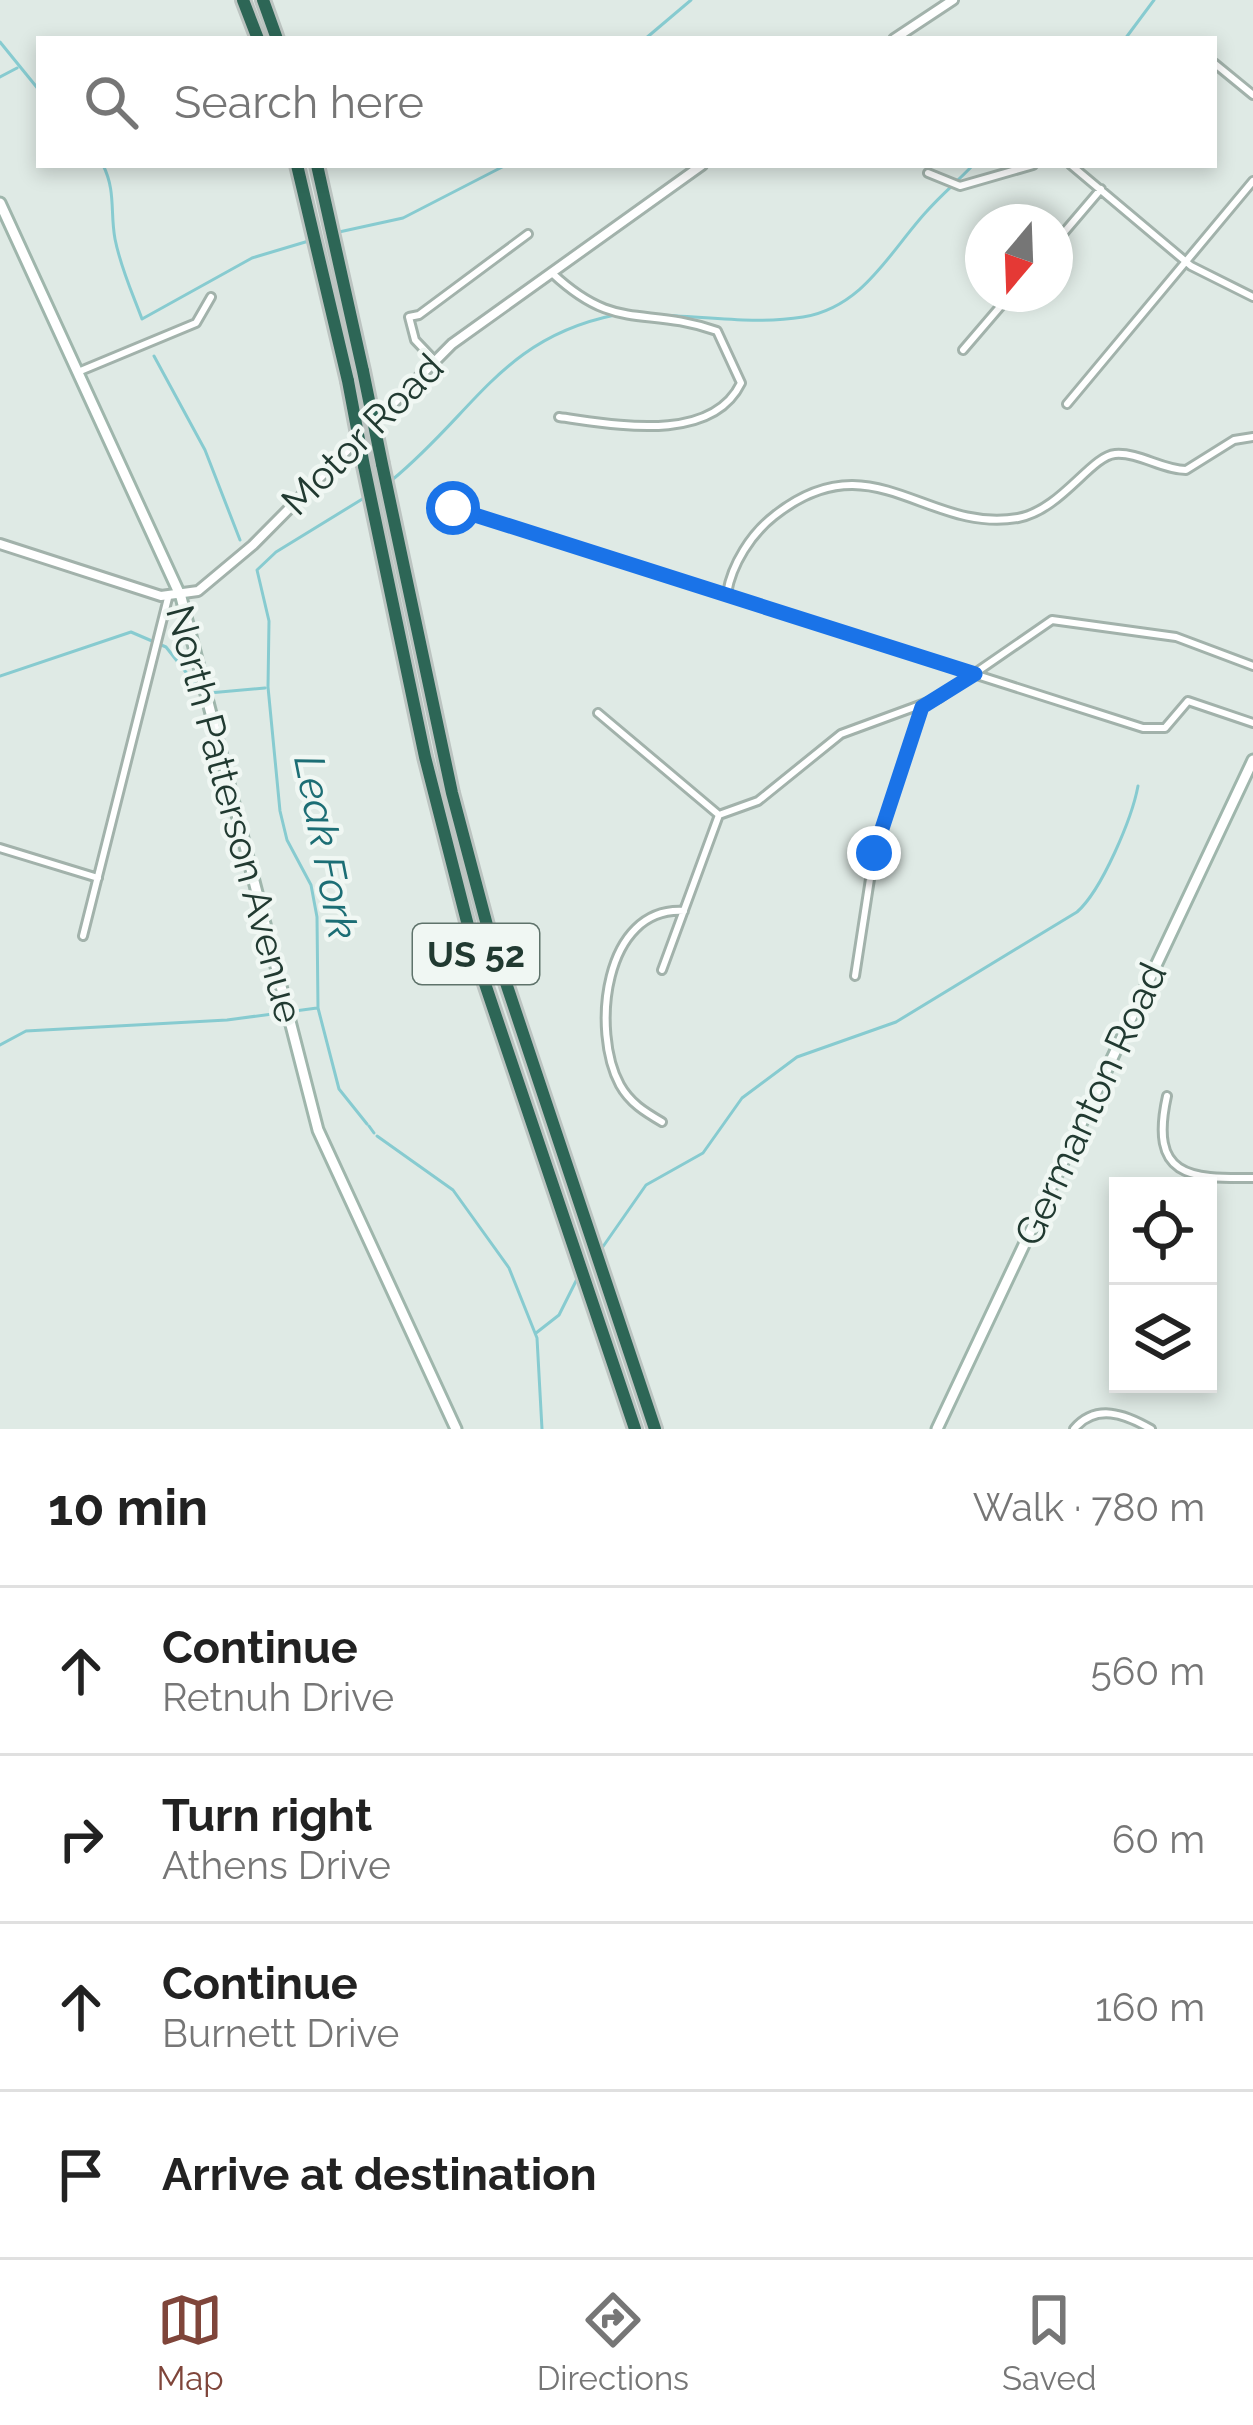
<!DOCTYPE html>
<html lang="en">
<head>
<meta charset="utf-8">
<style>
	:root { --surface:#fff; --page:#f2f2f2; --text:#222; --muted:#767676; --line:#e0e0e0; --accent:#7f453a }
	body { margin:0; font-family:Raleway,sans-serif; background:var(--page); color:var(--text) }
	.controls { position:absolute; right:36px; bottom:36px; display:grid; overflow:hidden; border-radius:0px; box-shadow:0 6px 18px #0003 }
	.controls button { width:108px; height:108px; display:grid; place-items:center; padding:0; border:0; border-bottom:3px solid var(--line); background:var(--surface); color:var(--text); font:60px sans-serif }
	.compass { position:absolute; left:965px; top:204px; width:108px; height:108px; border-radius:50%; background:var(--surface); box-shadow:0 6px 18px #0003; rotate:199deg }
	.stop { position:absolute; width:36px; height:36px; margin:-27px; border:9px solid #1a73e8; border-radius:50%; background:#fff }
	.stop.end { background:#1a73e8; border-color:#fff; box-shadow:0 3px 12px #0008 }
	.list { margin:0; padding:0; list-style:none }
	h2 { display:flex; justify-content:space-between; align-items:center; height:156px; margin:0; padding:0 48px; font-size:51px }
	h2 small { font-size:39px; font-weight:400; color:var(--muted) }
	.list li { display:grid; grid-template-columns:78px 1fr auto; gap:36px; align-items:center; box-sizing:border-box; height:168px; padding:0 48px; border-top:3px solid var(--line) }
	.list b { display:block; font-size:45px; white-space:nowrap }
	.list p { margin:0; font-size:39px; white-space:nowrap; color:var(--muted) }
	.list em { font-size:39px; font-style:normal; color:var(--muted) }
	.icon { flex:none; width:66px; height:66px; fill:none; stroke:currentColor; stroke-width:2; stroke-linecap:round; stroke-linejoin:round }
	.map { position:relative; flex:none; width:1253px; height:1429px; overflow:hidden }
	.search { position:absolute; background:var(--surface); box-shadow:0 6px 18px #0003; left:36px; right:36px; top:36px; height:132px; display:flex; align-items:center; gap:30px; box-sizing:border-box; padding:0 42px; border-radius:0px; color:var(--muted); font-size:45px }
	.sheet { height:828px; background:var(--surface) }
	nav { display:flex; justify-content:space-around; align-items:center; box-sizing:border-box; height:168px; border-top:3px solid var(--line); background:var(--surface); font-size:33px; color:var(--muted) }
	nav a { display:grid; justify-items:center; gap:6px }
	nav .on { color:var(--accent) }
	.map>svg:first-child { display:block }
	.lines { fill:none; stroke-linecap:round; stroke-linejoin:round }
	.stream { stroke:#87cbd0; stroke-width:3 }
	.minor-casing { stroke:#a2b2ab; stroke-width:12 }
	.tertiary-casing { stroke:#a2b2ab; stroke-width:14 }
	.secondary-casing { stroke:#9fb6ac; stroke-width:15 }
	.motorway-casing { stroke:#bcc4c1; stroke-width:18 }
	.minor { stroke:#fff; stroke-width:6 }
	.tertiary { stroke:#fff; stroke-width:8 }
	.secondary { stroke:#fff; stroke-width:9 }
	.motorway { stroke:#2d6656; stroke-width:12 }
	.motorway-bridge-casing { stroke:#bcc4c1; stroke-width:18; stroke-linecap:butt }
	.motorway-bridge { stroke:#2d6656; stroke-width:12 }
	.route { stroke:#1a73e8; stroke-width:15 }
	.labels { text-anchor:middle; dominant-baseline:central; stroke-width:9; stroke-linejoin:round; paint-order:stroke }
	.shield { fill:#f0f7f3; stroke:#5f736b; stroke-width:3 }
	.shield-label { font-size:36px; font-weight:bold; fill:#213a31 }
	.street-label { font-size:39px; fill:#213a31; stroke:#f0f7f3 }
	.water-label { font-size:42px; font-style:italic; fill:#1c6e75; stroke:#f0f7f3 }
</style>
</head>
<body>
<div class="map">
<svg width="1253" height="1429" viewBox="0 0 1253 1429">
	<rect width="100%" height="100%" fill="#dfeae5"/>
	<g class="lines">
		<path class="stream" d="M645,39L691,0
			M1125,39L1154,0
			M0,42L39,90
			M0,77L17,68
			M103,165C116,191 110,212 115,239C121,269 132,292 142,319L252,258L312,240
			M339,232L403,218L506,165
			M654,315C704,316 753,325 803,317C864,307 890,251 927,211C941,195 958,181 973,165
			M154,356L205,450L240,540
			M392,480C475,412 502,338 615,315
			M364,498L276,552L257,570L269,621L268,687L280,811L287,840L311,885L317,917L318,1008L339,1089L367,1124
			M0,676L131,632L166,647L200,690
			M209,693L265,688
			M0,1045L26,1031L227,1020L317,1008
			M369,1126L374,1133
			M377,1136L453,1190L509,1268L537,1338L542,1429
			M602,1248L646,1185L703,1153L742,1098L797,1057L896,1022L1077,912C1102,890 1132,818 1138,786
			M536,1333L559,1315L577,1279"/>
		<defs>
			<path id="minor" d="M1214,63L1253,95
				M1071,165L1191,266L1253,297
				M928,173L960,186L1033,165
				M1055,243L1101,189
				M552,273C617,334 643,305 717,331L741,383C711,445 612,424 559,417
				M963,350L1011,294
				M434,360L415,340L409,317L419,315L528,234
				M78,372L196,323L211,297
				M1067,404L1253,181
				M453,508L1143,728H1165L1188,701L1253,723
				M727,593C732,564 751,534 774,516C872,438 926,534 1018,518C1061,510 1091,456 1115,454C1139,452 1162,470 1186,470L1234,440L1253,437
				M598,713L719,815L758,801L841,734L939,698L1052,620L1176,637L1253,666
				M0,848L98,878
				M83,936L168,598
				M662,970L719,815
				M855,976L874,853L922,707
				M1167,1096C1149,1177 1189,1179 1253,1178
				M662,1122C645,1112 630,1103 620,1085C591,1032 603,906 684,911
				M1208,1341H1209
				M1074,1429C1096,1403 1125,1414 1151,1429"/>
			<path id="tertiary" d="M894,39L953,0
				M0,544L161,596L198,591L253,545L452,344L702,165"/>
			<path id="secondary" d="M0,203L181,597L318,1130L456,1429
				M937,1429L1253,760"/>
			<path id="motorway" d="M243,0L258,39
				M263,0L277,39
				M297,165L348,381
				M317,165L363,371
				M382,464L452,793L488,929L655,1429
				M364,466L425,757L476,957L635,1429"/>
		</defs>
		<use href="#minor" class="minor-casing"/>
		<use href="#tertiary" class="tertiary-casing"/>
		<use href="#secondary" class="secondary-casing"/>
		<use href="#motorway" class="motorway-casing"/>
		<use href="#minor" class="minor"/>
		<use href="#tertiary" class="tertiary"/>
		<use href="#secondary" class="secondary"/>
		<use href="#motorway" class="motorway"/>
		<defs>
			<path id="motorway-bridge" d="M363,371L382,464
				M348,381L364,466"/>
		</defs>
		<use href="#motorway-bridge" class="motorway-bridge-casing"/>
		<use href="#motorway-bridge" class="motorway-bridge"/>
	</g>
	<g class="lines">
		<path class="route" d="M453,508L975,674L922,707L874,853"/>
	</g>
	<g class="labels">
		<rect class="shield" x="413" y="924" width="126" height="60" rx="9"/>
		<g class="shield-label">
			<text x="476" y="954">US 52</text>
		</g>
		<g class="street-label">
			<text transform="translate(362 434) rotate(-45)">Motor Road</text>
			<text transform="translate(235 814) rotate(75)">North Patterson Avenue</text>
			<text transform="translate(1090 1104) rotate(-65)">Germanton Road</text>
		</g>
		<g class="water-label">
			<text transform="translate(326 847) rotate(79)">Leak Fork</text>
		</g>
	</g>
</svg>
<div class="controls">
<button><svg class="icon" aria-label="locate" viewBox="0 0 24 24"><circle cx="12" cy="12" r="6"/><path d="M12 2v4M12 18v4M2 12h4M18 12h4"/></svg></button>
<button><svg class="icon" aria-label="layers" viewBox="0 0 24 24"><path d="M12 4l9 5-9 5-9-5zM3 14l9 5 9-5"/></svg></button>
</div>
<svg class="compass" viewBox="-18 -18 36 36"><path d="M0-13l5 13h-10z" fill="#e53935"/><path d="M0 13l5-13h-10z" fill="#767676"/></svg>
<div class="stop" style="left:453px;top:508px"></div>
<div class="stop end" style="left:874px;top:853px"></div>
<div class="search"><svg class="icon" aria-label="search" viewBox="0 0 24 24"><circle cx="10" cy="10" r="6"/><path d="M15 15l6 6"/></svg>Search here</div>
</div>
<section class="sheet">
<h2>10 min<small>Walk · 780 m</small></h2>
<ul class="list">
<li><svg class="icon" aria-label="ahead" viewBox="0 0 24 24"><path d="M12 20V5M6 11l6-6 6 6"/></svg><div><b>Continue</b><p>Retnuh Drive</p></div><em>560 m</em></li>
<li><svg class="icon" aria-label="right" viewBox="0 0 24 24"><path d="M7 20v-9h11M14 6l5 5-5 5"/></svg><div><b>Turn right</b><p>Athens Drive</p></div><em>60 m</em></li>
<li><svg class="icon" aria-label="ahead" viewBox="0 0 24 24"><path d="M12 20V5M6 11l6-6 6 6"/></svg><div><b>Continue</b><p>Burnett Drive</p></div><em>160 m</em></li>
<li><svg class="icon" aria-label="arrive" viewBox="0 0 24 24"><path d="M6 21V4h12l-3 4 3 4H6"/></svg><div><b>Arrive at destination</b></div></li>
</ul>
</section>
<nav>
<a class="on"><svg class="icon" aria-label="map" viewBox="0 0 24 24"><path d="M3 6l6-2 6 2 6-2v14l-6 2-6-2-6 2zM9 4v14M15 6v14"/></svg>Map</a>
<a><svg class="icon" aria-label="directions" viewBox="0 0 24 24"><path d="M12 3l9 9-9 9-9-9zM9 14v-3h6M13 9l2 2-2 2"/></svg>Directions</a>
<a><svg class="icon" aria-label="saved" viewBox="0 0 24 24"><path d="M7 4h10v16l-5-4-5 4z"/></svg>Saved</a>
</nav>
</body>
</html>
